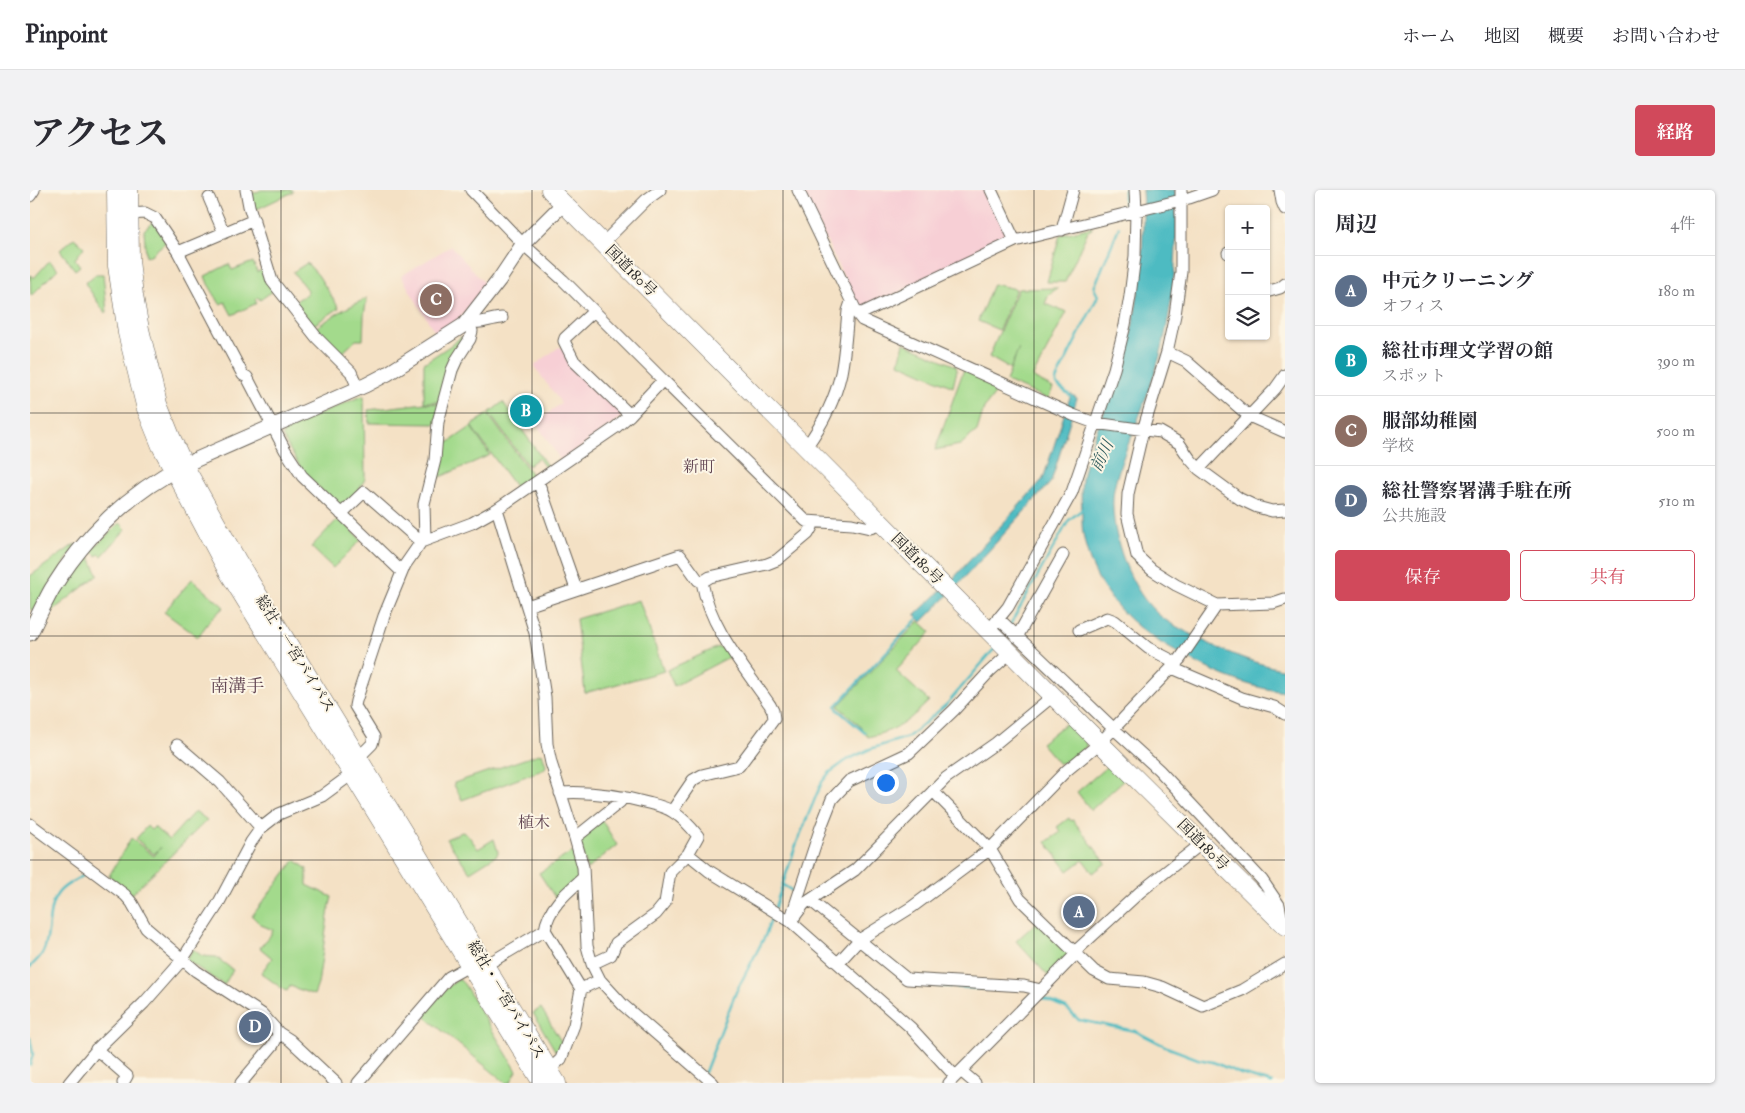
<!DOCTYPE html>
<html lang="ja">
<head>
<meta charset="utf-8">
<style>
	:root { --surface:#fff; --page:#f2f2f3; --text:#2b2b33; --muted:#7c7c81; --line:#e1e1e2; --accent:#d1495b }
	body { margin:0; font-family:"IM FELL Double Pica","Noto Serif JP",serif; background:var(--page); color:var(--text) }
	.controls { position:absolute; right:15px; top:15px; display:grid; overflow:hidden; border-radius:5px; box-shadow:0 1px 4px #0004 }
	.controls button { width:45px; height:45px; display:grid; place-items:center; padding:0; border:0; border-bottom:1px solid var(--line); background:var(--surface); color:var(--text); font:25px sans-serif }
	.you { position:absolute; left:855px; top:592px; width:18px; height:18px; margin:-12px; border:4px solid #fff; border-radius:50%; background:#1a73e8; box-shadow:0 0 0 8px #1a73e833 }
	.badge { display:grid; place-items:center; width:32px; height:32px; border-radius:50%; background:var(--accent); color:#fff; font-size:16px; font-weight:700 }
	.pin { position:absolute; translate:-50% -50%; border:2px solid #fff; box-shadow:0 1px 5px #0006 }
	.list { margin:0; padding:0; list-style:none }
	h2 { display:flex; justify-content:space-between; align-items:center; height:65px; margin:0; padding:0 20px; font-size:21px }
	h2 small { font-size:16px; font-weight:400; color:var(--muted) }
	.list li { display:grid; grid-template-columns:32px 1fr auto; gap:15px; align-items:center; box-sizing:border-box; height:70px; padding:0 20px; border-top:1px solid var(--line) }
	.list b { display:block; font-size:19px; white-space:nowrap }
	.list p { margin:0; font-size:16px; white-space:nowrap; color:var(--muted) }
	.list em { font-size:16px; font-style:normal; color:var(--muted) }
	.actions { display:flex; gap:10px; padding:15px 20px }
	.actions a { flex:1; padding:11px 0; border:1px solid var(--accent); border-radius:5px; text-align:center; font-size:18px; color:var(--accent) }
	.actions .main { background:var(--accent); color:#fff }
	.icon { flex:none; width:28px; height:28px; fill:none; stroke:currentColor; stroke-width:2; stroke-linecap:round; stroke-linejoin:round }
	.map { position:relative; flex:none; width:1255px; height:893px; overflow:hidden; border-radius:5px }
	header { display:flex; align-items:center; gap:30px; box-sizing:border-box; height:70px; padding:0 25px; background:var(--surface); border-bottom:1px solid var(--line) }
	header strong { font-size:24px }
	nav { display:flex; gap:28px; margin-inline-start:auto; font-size:18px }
	.intro { display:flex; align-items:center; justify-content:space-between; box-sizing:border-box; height:120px; padding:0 30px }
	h1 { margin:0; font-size:35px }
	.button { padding:12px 22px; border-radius:5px; background:var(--accent); color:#fff; font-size:18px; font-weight:700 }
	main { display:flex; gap:30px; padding:0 30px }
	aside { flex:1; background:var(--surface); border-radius:5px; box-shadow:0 1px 4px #0004 }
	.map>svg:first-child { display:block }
	.built { fill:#f7cfd5 }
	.green { fill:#a3da8c; stroke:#607b54 }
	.water { fill:#4dbbc2; stroke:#346c6f }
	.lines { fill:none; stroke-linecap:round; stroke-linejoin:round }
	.stream { stroke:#4dbbc2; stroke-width:2.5 }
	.minor-casing { stroke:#686157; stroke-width:13 }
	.tertiary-casing { stroke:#686157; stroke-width:16 }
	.secondary-casing { stroke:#686157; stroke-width:17 }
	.trunk-casing { stroke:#686157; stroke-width:19 }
	.minor { stroke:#fff; stroke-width:11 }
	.tertiary { stroke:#fff; stroke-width:14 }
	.secondary { stroke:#fff; stroke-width:15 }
	.trunk { stroke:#fff; stroke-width:18 }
	.grid { fill:none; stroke:#1c1c1c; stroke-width:1; stroke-opacity:0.55 }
	.labels { text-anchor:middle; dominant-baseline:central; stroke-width:4; stroke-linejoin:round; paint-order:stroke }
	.street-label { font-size:15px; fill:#1c1c1c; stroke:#fcf5e5 }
	.water-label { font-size:16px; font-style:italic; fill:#305c5e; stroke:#fcf5e5 }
	.neighbourhood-label { font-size:16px; fill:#634754; stroke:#fcf5e5 }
	.quarter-label { font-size:18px; fill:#634754; stroke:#fcf5e5 }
</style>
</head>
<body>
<header>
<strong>Pinpoint</strong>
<nav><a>ホーム</a><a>地図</a><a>概要</a><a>お問い合わせ</a></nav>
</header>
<div class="intro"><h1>アクセス</h1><a class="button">経路</a></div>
<main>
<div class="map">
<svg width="1255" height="893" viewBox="0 0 1255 893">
	<rect width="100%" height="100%" fill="#fcf5e5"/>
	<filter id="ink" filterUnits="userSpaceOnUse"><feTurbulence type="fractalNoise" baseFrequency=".02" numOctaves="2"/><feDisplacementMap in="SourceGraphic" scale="10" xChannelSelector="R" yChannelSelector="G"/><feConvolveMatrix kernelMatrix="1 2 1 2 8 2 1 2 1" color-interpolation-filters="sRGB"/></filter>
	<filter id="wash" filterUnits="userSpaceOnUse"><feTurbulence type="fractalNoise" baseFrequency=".0096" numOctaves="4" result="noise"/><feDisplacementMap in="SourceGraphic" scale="20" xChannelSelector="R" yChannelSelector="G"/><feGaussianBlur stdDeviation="1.12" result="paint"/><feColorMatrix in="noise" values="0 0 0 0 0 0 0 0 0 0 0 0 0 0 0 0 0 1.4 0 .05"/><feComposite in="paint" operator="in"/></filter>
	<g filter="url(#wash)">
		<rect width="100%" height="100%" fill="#f4e1c5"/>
		<path class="built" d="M772,0H958L981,48L830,121Z
			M421,56L456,95L429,129L406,144L371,86Z
			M529,157L533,159L596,222L581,236L531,271L506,233L531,213L506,179L505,175Z"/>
		<path class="green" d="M231,0H262L263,2L225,20L220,5Z
			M124,31L137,51L122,64L116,67L114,40Z
			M1062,37V39L1058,41L1035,92H1017L1030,45Z
			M44,48L54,57L45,69L50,76L45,80L30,60Z
			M19,71L28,79L1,106L0,85L4,88Z
			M223,72L227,82L235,79L244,100L230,110L228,107L225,110L227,113L202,125L195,112L190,114L178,94L175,86L199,74L202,80Z
			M277,73L288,85L309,118L282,136L264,112L277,104V100L263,82Z
			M66,84H73L77,122L75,123L55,93Z
			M963,94L986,99L969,140L948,131Z
			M1028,98L1019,104L1015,114L1037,122L1003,186L1005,189L1023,198L1018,209L976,191L989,158L980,179L959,167L988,99Z
			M337,108L334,125L333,150H326L310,165L285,138L313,120Z
			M431,147L437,151L411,212H394V173L421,155Z
			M874,153L926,176L927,180L923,197L869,173Z
			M934,179L971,196L954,218L947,241L930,255L905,260Z
			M332,206H334L335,289L327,303L311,319L273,282L252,246L254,245L252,240Z
			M473,212L520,280L518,281L508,268L498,276L459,223Z
			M395,213L411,214L406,234L339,233L338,220Z
			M458,224L505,289L490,299L489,296L486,298L441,236Z
			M441,237L460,265L401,291L409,259Z
			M307,330L309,332L312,330L331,350L303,378L281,357Z
			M90,333L96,339L72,366L69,364L67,366L61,360Z
			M45,354L46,355L4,421L0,419V386Z
			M54,367H60L68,385L21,422L19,420Z
			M162,389L194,417L180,430L168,447L134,422Z
			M609,410L634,481L555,503L546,429Z
			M889,431L901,442L866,481L899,511C876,533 870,539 838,547L828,534L809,517V515Z
			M688,457L695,458L701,466L644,496L637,480Z
			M1039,531L1056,549V557L1034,575L1031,572L1029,574L1011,553Z
			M512,563L516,575L515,579L432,610L424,595V593Z
			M1081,573L1096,588L1061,620L1047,602Z
			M165,621L177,630L102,704L79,686L101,648L124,666L131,657L124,664L106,649L117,636L121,640L124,637L139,650Z
			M1039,628L1041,631L1043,630L1076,673L1063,683L1053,670L1038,681L1016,652L1031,642L1027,637Z
			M571,629L587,655L557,679L548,648Z
			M432,642L438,645L448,659L464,649L468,662L467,665L440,682L416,649Z
			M542,662L543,664L545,663L548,689L526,709L509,683Z
			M265,670L277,679V695L302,707L299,719L288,794L284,805L260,796L257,801L254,800L231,783L242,768L230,758C234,751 239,750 243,740L231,735L222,726Z
			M1008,731L1040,764L1019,787L986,751Z
			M163,759L172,766L186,767L203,780L194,795L156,770Z
			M429,789L434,794L487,881L480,893H476L393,825L420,795Z
			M511,818L532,853L529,855L531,859L526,862L503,823Z"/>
		<path class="water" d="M1112,0H1145C1149,55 1144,112 1130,166C1122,193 1112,219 1102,245C1095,262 1088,280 1084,299C1078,336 1097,395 1125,421C1134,431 1148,437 1160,444C1192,461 1219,472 1255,480V502C1212,497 1174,478 1136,456C1096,433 1063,396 1054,349C1052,341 1052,332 1052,323C1051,305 1050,292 1055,275C1065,237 1085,202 1096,165C1109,115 1116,51 1112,0Z
			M1041,204L1047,208L1021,292L926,397L892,432L885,425L921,391L1013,289Z"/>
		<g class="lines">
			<path class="stream" d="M1094,0V15
				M1042,207L1026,194V190L1068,106L1064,98L1089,37
				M980,435L1039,330L1054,318
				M835,543L808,520L806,516L889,427
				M753,695L764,702
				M745,717L766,655L786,606L792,592L799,583L817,570L840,559L878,547L917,514L965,458
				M0,777C5,772 10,768 13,762C22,743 15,719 29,702C36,694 48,689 56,684
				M880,794L954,799
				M1010,807L1036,818L1049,830L1105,841L1139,858L1168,869L1183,872L1211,884L1242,893
				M0,848L3,864L0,875
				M675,882L706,802L735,746L743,724"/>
		</g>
	</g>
	<g filter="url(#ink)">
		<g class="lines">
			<defs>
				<path id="minor" d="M216,0L219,16L242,91L287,148L321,182L328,198
					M441,0L493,54L533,90L633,190
					M768,0L828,125L832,130L1043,225L1065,233L1130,242L1149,253L1160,269L1169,279L1210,309L1227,317L1242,321L1255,320
					M961,0L985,51
					M1151,0V82L1145,125L1137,162L1113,240L1098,304L1097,324L1107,366L1122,380L1146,395L1187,415L1243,413L1255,409
					M1250,0L1252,12L1255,19
					M0,6L4,0
					M179,8L194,43
					M99,24L115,23L125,28L148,62L213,185L217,187L255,260L272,286L372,382
					M1032,40L1043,0
					M573,53L616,10L630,0
					M148,62L224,30
					M1198,63H1199
					M1236,102L1250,98L1255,94
					M564,121L535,148L534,151L544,171L600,225
					M828,125L985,51L1159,8L1182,0
					M437,131C450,135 458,129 472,128
					M1137,162L1156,171L1219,226L1255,242
					M776,257C792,235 805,210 811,183C815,163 816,142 818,121L821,112
					M1169,279L1245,199L1255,185
					M508,291L546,399
					M467,319L505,443L515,507L517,554L521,573L545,648L553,677L557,756L562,774L570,790L593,815L683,893
					M311,324L334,302L391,352
					M395,350L394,314L405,270L408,232L422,180L427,169L440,149L442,141L437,131
					M672,392L680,387L737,374L747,370L778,344L782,337V332
					M497,416L650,365L668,390L672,392C680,438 714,477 740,515L743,521L744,529L709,576L672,585L663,590L642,621
					M968,428L1084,539L1129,580L1232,690L1249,715L1251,725L1249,730
					M959,440L978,417L1042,302L1084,179L1095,135L1100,106L1105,66L1106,21L1105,0
					M1049,440L1077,428L1085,431L1118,458L1147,473
					M987,447L1033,365
					M1142,478L1212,508L1244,517L1255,524
					M147,555L190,592L231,638
					M903,601L960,659L990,709L1064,781L1079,789L1114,792L1132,797L1173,816L1212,800L1255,774
					M530,603C560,601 588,605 618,613C626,615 636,617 643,622C653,628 661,637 668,646L658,664L640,682L635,713L626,724L586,753L581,765L562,774
					M0,634L95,705L102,713L116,738L166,781L232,824L249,843L260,850L306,893
					M545,648L590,612L593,607
					M658,664L679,681L760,731L880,837L925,886
					M780,710L877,789L994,796L1011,800
					M765,726L774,714L825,680L916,588L966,553L1024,505
					M760,731L791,637L802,609L819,591L879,563L924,520L959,482L981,462
					M515,740L551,799
					M808,773L829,750L882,717L960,659L1036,581L1070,553L1150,469L1187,415
					M66,859L97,886L93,893
					M519,880L531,869L544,835L551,799L570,790
					M931,881L945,893
					M39,893L68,858L114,813L152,770L187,716L221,652L231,638L249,624L292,606L322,584L328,568L342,554L344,547L325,516L326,511L354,426L375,375L391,352L442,333L467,319L585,238L600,225L633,190L776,331L822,334L840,338L853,334
					M211,893L243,855L249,843
					M328,893L419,787L439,776L456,775L515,740C518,718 536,703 552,689
					M919,893L1011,800L1043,767L1049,758L1110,702L1171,654"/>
				<path id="tertiary" d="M154,275L336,195L357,184L434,135L469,90L493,54L533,14"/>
				<path id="secondary" d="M0,443C7,429 14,413 22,399C54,347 99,303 154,275"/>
				<path id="trunk" d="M86,0L87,76L97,143L116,219L131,256L197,380L512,893
					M99,0L100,70L104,106L110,139L128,214L142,249L154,275L207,370L527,893
					M520,0L1070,553L1255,736"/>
			</defs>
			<use href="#minor" class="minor-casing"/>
			<use href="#tertiary" class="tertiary-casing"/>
			<use href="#secondary" class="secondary-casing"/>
			<use href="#trunk" class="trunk-casing"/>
			<use href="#minor" class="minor"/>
			<use href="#tertiary" class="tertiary"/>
			<use href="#secondary" class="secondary"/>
			<use href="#trunk" class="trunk"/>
		</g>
	</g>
	<path class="grid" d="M251,0V893M502,0V893M753,0V893M1004,0V893M0,223H1255M0,446H1255M0,670H1255"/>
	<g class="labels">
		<g class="street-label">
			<text transform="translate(601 81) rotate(45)">国道180号</text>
			<text transform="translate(887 369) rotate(45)">国道180号</text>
			<text transform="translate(265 464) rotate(58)">総社・一宮バイパス</text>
			<text transform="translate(1173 655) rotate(45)">国道180号</text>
			<text transform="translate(476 810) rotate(59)">総社・一宮バイパス</text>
		</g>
		<g class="water-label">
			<text transform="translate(1072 266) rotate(-64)">前川</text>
		</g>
		<g class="neighbourhood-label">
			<text x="669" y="277">新町</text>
			<text x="504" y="633">植木</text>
		</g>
		<g class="quarter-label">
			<text x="207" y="496">南溝手</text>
		</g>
	</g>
</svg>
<div class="controls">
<button>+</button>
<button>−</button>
<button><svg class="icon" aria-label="layers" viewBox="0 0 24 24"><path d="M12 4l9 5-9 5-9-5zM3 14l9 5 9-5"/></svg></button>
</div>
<div class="you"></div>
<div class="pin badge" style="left:1049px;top:722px;background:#5c6f8a">A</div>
<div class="pin badge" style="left:496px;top:221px;background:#0f9aa8">B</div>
<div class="pin badge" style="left:406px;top:110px;background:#8d6e63">C</div>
<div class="pin badge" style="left:225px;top:837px;background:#5c6f8a">D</div>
</div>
<aside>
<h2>周辺<small>4件</small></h2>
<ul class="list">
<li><span class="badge" style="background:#5c6f8a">A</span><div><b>中元クリーニング</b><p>オフィス</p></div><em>180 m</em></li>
<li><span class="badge" style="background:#0f9aa8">B</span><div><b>総社市理文学習の館</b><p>スポット</p></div><em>390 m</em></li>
<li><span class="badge" style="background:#8d6e63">C</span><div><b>服部幼稚園</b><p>学校</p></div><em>500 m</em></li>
<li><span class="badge" style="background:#5c6f8a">D</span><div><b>総社警察署溝手駐在所</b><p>公共施設</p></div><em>510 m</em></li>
</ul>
<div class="actions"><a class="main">保存</a><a>共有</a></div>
</aside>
</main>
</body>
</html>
